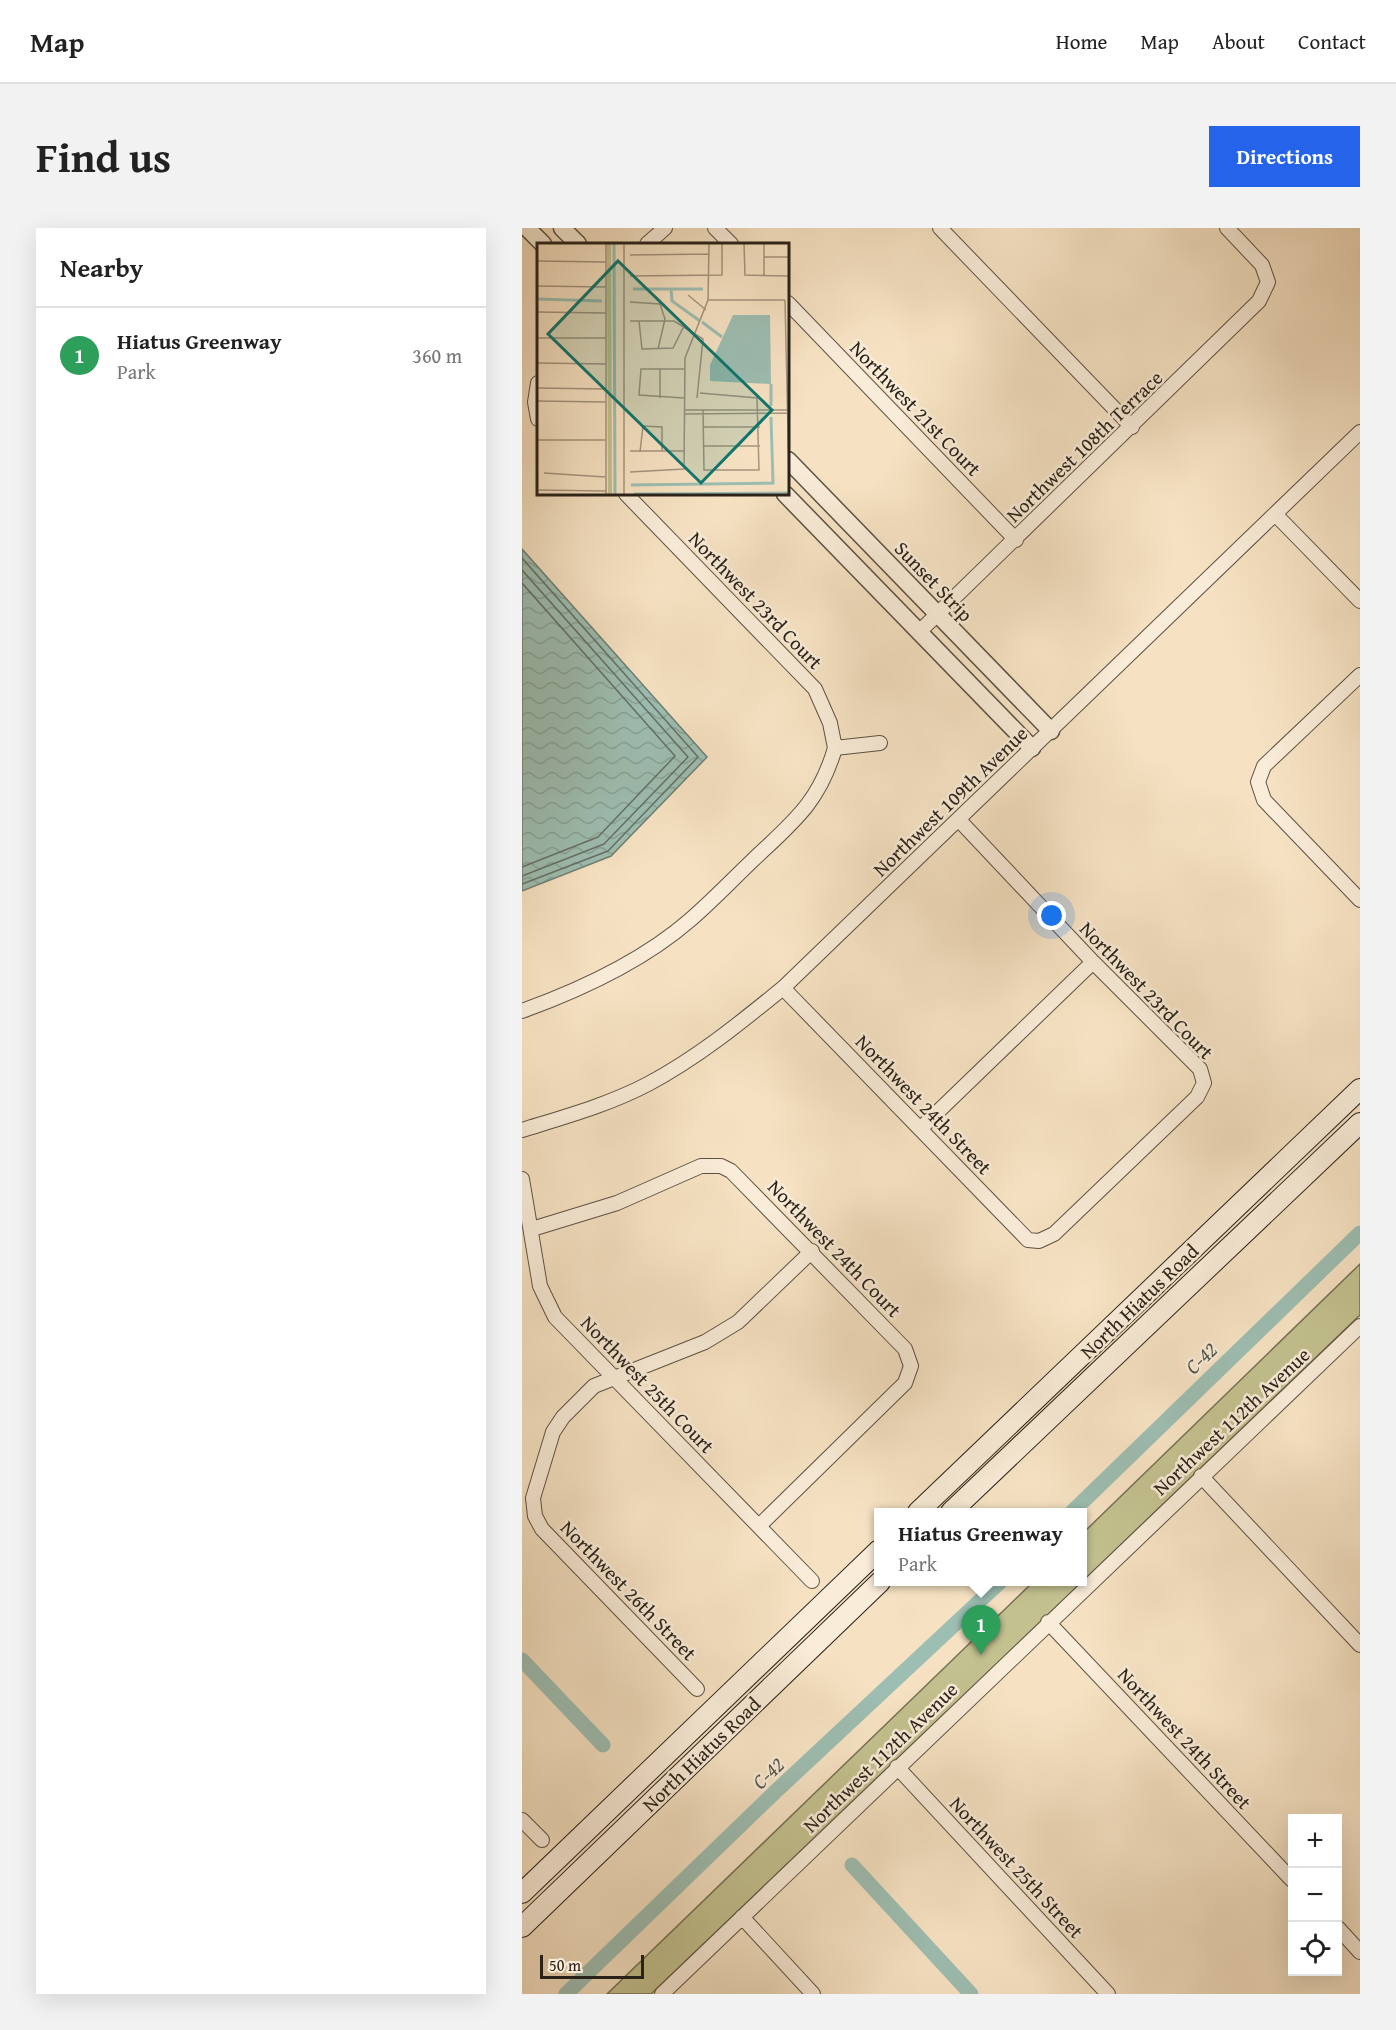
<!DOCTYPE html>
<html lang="en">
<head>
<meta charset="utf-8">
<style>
	:root { --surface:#fff; --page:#f2f2f2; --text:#222; --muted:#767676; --line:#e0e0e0; --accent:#2563eb }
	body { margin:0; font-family:"Gentium Book Plus",serif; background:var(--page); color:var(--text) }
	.controls { position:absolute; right:18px; bottom:18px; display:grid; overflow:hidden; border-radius:0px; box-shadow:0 6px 24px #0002 }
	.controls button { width:54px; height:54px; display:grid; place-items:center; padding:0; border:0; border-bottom:2px solid var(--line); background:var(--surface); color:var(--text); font:30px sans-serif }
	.scale { position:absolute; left:18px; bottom:15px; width:104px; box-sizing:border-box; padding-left:6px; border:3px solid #2a2219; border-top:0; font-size:16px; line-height:21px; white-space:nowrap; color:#2a2219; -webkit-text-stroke:4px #f9ecd8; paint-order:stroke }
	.you { position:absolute; left:530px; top:688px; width:21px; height:21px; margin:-15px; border:4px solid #fff; border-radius:50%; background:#1a73e8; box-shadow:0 0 0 9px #1a73e833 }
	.badge { display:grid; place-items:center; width:39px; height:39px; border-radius:50%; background:var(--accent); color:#fff; font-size:20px; font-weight:700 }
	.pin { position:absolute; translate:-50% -50px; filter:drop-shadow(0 2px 3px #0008) }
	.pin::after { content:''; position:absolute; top:32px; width:21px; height:18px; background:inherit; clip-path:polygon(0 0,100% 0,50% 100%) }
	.popup { position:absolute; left:352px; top:1280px; width:213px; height:78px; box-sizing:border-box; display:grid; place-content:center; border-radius:0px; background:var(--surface); filter:drop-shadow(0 2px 4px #0005); font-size:20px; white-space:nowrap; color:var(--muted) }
	.popup b { font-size:22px; color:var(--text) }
	.popup::after { content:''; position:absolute; left:50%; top:100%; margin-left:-12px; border:12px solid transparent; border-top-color:var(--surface) }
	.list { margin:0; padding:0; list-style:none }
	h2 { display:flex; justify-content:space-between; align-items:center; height:78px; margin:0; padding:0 24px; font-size:26px }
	h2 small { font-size:20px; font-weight:400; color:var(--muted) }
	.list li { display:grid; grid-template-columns:39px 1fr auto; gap:18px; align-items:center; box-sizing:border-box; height:96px; padding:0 24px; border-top:2px solid var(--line) }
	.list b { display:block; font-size:22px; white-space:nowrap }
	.list p { margin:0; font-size:20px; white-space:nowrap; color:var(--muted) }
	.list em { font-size:20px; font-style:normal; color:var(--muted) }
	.icon { flex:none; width:33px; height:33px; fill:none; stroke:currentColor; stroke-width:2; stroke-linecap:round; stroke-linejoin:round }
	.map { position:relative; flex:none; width:838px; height:1766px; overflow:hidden; border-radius:0px }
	header { display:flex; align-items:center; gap:36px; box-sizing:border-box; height:84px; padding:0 30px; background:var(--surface); border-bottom:2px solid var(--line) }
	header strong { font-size:28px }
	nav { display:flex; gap:33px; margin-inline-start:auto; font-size:21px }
	.intro { display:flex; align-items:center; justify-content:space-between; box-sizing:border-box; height:144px; padding:0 36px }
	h1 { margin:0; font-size:42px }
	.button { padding:15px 27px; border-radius:0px; background:var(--accent); color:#fff; font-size:21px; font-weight:700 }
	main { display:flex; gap:36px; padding:0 36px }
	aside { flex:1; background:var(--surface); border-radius:0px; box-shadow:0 6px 24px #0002 }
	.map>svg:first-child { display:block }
	.green { fill:#c3c18f; stroke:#767254; stroke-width:1.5 }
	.water { fill:url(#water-waves); stroke:#6f8075; stroke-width:1.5 }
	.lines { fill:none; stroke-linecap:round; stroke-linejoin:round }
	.shore { stroke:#647066; stroke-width:1.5 }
	.canal { stroke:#9dbeb2; stroke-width:15 }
	.minor-casing { stroke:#5d5244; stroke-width:16 }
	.tertiary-casing { stroke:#5d5244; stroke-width:19 }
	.secondary-casing { stroke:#2a2219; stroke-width:22 }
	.minor { stroke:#f9ecd8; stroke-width:14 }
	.tertiary { stroke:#f9ecd8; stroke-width:16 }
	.secondary { stroke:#f9ecd8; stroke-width:20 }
	.labels { text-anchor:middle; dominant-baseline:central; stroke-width:5; stroke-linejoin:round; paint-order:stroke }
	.street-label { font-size:20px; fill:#2a2219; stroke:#f9ecd8 }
	.water-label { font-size:21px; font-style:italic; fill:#4c5147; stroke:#f9ecd8 }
	.inset-river { fill:none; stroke:#9dbeb2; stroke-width:3 }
	.inset-road { fill:none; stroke:#a4957f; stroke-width:1.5 }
	.view { fill:#0f766e; fill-opacity:0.15; stroke:#0f766e; stroke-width:3 }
	.inset-edge { fill:none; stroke:#2a2219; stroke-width:3 }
</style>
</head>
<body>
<header>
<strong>Map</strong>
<nav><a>Home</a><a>Map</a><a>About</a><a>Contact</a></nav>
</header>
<div class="intro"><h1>Find us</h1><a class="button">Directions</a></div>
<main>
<aside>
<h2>Nearby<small></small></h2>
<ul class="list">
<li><span class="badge" style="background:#2e9e5b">1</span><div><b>Hiatus Greenway</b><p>Park</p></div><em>360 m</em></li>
</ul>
</aside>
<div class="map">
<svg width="838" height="1766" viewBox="0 0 838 1766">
	<defs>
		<pattern id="water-waves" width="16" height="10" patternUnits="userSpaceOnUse" patternTransform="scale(1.5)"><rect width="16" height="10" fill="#9dbeb2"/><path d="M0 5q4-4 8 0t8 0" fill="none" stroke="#87a398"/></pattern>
	</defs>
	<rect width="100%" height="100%" fill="#f6e2c3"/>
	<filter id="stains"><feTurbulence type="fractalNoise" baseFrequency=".00333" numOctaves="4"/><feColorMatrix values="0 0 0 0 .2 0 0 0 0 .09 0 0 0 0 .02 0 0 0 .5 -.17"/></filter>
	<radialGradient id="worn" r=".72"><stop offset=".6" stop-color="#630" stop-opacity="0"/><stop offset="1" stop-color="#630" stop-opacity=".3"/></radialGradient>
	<path class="green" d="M838,1036V1087L561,1353V1305Z
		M511,1354H560L129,1766H85Z"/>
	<path class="water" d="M0,321L185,529L89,628L0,663Z"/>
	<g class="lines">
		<path class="shore" d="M0,330L176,529L86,623L0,656
			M0,342L166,529L82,616L0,648
			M0,355L153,528L76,609L0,639"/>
		<path class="canal" d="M550,1284L838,1005
			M0,1432L81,1517
			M330,1637L449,1766
			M44,1766L252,1565L478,1354"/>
		<defs>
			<path id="minor" d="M193,0L209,16
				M418,0L610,199
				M125,16L143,0
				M266,75L494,312
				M16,155L13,174L16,191
				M104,266L293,461L308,495L313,520
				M753,286L838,373
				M397,404L737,73L746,54L740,37L705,0
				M838,447L742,538L736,554L742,572L838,672
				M261,760L506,1012L517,1013L532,1006L675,869L682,855L678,841L571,734L437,592
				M0,783C58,762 121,733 168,692C190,673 210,652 231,632C271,594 297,575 313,520L358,515
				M399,900L571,734
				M0,902C42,889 86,877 126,856C175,830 218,795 261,760L838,204
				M0,951L18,1058L33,1089L290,1353
				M10,1001L95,975L179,938H199L209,943L383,1121L389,1138L383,1155L237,1298
				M679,1248L838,1417
				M526,1394L770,1652
				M175,1461L20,1301L13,1288L11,1270L31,1204L41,1189L72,1158L183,1114L216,1094L290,1023
				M375,1539L586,1766
				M0,1592L20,1612
				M220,1689L291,1766
				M816,1700L838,1724
				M140,1766L838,1098"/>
			<path id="tertiary" d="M5,0L21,16
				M40,0L56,16
				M266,232L529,503
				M263,266L510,520"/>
			<path id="secondary" d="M396,1284L838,861
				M429,1284L838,895
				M0,1665L357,1322
				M0,1699L358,1354"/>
		</defs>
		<use href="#minor" class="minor-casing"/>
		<use href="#tertiary" class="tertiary-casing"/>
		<use href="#secondary" class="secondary-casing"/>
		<use href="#minor" class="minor"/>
		<use href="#tertiary" class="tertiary"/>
		<use href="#secondary" class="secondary"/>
	</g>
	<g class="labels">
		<g class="street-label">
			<text transform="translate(394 180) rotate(46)">Northwest 21st Court</text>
			<text transform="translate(562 218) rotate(-44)">Northwest 108th Terrace</text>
			<text transform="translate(412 353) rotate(46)">Sunset Strip</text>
			<text transform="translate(234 372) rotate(46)">Northwest 23rd Court</text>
			<text transform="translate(428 573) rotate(-44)">Northwest 109th Avenue</text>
			<text transform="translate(625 762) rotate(46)">Northwest 23rd Court</text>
			<text transform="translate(402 876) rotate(46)">Northwest 24th Street</text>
			<text transform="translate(313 1020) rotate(46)">Northwest 24th Court</text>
			<text transform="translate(617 1073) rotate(-44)">North Hiatus Road</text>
			<text transform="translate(126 1156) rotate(46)">Northwest 25th Court</text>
			<text transform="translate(709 1193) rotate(-43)">Northwest 112th Avenue</text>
			<text transform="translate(107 1362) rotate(46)">Northwest 26th Street</text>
			<text transform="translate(663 1510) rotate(47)">Northwest 24th Street</text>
			<text transform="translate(179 1526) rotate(-44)">North Hiatus Road</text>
			<text transform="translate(358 1529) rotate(-44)">Northwest 112th Avenue</text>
			<text transform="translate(495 1639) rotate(47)">Northwest 25th Street</text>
		</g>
		<g class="water-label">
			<text transform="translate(679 1130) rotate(-44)">C-42</text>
			<text transform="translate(246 1545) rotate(-44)">C-42</text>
		</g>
	</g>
	<g transform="translate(15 15)">
		<rect width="252" height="252" fill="#f6e2c3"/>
		<path d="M70,1H74L75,251H71Z" fill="#c3c18f"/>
		<path d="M196,72H233L234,141L173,138V122Z" fill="#9dbeb2"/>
		<path class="inset-river" d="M77,1L78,251M96,46H166M134,46L135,58L163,78M0,56L65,58M165,79L185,94M234,141V163M94,242L236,240L234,174M97,251L252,250"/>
		<path class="inset-road" d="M207,1L208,32L252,33M93,12L172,11M227,14H252M0,18L69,19M93,33L185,32V1M227,33V1M0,43L69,44M151,52L169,67M171,57H248M248,57L252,235M93,59L123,61L128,76L121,106M0,69L69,70M93,78H137L166,96L160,155M102,78L105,106L136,105L147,83M0,95H69M0,120L69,121M123,126V155M0,145L69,146M163,150L220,155L222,227H167L166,167M147,155L102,152L104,126H147M0,158L69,159M147,167H251M147,171L251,170M166,184H223M0,197H68M166,203H223M93,208H147M103,209L106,183L125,184V208M93,229L147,226L148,115L171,57L172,1M7,230L68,234M0,247L69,248M69,251V1M87,251V1"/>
		<path class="view" d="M81,18L235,167L164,240L11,91Z"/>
		<rect width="252" height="252" class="inset-edge"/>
	</g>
	<rect width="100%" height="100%" filter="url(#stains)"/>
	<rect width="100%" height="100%" fill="url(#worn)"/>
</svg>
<div class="controls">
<button>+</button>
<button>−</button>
<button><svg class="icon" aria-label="locate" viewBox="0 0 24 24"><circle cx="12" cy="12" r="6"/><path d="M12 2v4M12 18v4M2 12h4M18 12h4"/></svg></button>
</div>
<div class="scale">50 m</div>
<div class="you"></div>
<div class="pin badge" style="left:459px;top:1427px;background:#2e9e5b">1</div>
<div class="popup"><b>Hiatus Greenway</b>Park</div>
</div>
</main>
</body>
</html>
